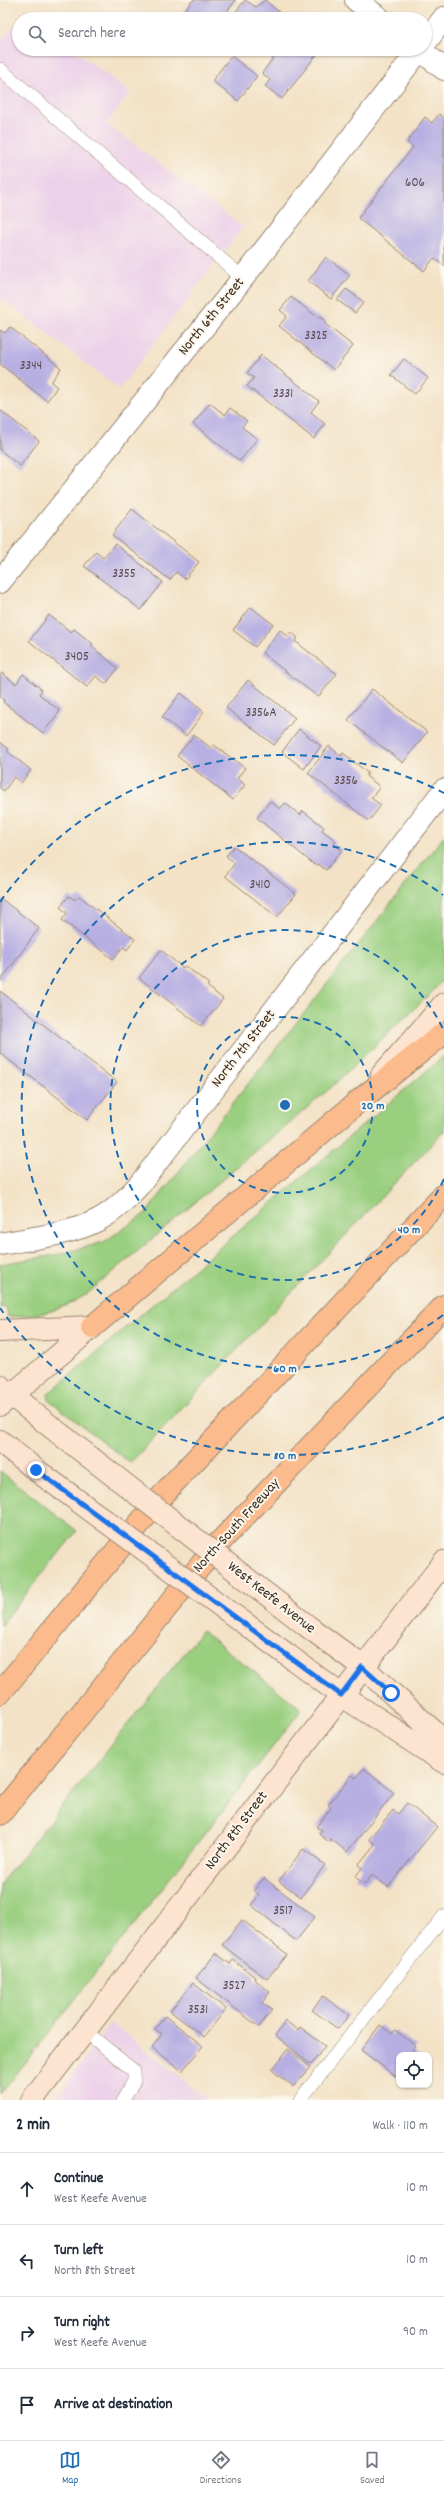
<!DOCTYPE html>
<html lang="en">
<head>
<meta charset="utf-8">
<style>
	:root { --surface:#fff; --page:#f6f6f7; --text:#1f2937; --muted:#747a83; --line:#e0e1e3; --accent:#1f6fb2 }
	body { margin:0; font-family:Dekko,sans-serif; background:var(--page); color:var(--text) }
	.controls { position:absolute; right:12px; bottom:12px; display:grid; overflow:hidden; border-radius:8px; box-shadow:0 1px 3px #0004 }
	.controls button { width:36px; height:36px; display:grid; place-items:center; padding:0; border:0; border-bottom:1px solid var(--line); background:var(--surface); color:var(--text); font:20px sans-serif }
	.stop { position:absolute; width:12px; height:12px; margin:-9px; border:3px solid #1a73e8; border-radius:50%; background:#fff }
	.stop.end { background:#1a73e8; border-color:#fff; box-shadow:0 1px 4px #0008 }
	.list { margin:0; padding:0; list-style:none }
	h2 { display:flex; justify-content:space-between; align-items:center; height:52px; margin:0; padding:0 16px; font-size:17px }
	h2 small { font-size:13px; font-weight:400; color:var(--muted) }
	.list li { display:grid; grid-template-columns:26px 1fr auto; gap:12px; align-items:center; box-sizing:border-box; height:72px; padding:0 16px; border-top:1px solid var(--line) }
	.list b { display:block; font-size:15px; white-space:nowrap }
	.list p { margin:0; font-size:13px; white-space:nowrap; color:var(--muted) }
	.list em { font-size:13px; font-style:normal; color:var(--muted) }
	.icon { flex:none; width:22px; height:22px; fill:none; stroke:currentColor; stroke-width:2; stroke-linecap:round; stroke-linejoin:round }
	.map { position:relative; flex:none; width:444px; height:2100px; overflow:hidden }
	.search { position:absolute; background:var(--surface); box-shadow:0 1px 3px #0004; left:12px; right:12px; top:12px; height:44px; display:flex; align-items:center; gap:10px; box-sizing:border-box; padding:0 14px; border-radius:22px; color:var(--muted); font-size:15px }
	.sheet { height:340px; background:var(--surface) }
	nav { display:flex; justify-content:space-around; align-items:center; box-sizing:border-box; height:56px; border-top:1px solid var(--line); background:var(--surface); font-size:11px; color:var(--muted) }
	nav a { display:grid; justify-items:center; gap:2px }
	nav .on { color:var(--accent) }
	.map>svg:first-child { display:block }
	.built { fill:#edd1e9 }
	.green { fill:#9acf80; stroke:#6a7c4f }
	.building { fill:#b7afe2 }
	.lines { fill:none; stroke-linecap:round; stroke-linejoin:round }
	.lane-casing { stroke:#978672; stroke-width:14 }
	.street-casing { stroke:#978672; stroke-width:24 }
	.secondary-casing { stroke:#978672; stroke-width:24 }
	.highway-casing { stroke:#978672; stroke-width:24 }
	.lane { stroke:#fff; stroke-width:13 }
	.street { stroke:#fff; stroke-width:22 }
	.secondary { stroke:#fde4d1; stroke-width:22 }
	.highway { stroke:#fbbb8c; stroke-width:22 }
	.secondary-bridge-casing { stroke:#978672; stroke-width:24; stroke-linecap:butt }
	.secondary-bridge { stroke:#fde4d1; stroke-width:22 }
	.route { stroke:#1a73e8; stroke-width:5 }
	.ring { fill:none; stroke:#1f6fb2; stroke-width:2; stroke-dasharray:7 5 }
	.labels { text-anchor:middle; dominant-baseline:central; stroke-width:4; stroke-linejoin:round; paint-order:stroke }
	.number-label { font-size:13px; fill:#5a4b4f }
	.street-label { font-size:15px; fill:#3b2a1e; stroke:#fbf7ec }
	.centre { fill:#1f6fb2; stroke:#fbf7ec; stroke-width:2 }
	.ring-label { font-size:12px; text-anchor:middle; font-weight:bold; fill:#1f6fb2; stroke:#fbf7ec; stroke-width:4; stroke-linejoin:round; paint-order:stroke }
</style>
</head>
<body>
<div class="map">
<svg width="444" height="2100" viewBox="0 0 444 2100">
	<rect width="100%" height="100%" fill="#fbf7ec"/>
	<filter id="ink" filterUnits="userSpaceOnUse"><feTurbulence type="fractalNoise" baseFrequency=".025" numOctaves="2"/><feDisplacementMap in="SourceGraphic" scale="8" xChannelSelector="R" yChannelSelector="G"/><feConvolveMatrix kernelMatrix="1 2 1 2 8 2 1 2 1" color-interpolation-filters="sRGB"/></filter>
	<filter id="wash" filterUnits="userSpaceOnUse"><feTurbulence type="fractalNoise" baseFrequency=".012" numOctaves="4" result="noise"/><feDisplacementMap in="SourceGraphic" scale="16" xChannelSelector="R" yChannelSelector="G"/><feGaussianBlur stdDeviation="0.9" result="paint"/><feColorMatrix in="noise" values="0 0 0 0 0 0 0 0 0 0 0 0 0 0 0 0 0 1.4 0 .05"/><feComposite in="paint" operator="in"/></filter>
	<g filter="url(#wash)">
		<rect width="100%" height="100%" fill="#f3e2c6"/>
		<path class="built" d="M24,13L31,19H19V49H72L130,92L107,124L243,227L119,389L0,297V43Z
			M111,2023L209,2100H54Z"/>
		<path class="green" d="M444,836V978L432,992L328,1090L87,1294C58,1312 42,1315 8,1317L6,1307L0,1308V1264L61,1254L104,1242L146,1213Z
			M444,1056V1131L130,1463L49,1400L48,1394Z
			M0,1471L77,1531L0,1626Z
			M202,1631L299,1707L300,1712L0,2095V1884Z"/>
		<g id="blocks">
			<path class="building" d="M193,0H236L221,19H178Z
				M245,0L256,7L265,0L281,14L277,19H230Z
				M280,49H321L282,99L265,86L270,80L262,73Z
				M231,56L257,76L238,101L212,81Z
				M439,114L444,118V266L434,258L424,271L358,218L413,147L407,142L425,117L432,123Z
				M326,257L350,275L331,299L308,281Z
				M346,289L364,302L355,313L337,300Z
				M291,297L316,316L325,320V324L353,346L334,370L279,326L287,316L280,310Z
				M10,327L61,368L51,382L57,387L47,401L0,364V330L5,333Z
				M261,355L319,401L311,412L325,424L314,439L247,386L254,378L247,373Z
				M404,359L428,378L415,394L391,375Z
				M210,403L225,415L230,408L247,421L242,427L257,439L240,461L193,424Z
				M0,410L39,441L20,466L0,450Z
				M132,509L199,562L185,579L176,572L170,580L112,535Z
				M115,544L163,582L141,610L84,566L96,552L103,558Z
				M251,607L273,624L255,647L233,630Z
				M49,615L71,632L74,629L93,644L91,646L118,668L106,684L96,676L87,687L29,641Z
				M280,630L288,636L291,632L298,638L295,641L337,674L318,697L262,653Z
				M2,673L16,684L23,674L42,690L39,694L60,711L43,733L3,702L4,700L0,697V676Z
				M248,680L295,718L274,745L226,708Z
				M372,689L427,732L403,763L348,720Z
				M181,693L204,712L186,736L162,717Z
				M299,729L321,746L304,769L282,752Z
				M194,735L211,748L214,745L245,768L237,778L245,785L233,800L177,756Z
				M0,742L9,749L7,751L31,770L21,783L14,777L4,791L0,788Z
				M329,746L341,756L343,753L368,773L366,776L380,787L371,798L381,805L369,821L308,773Z
				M270,801L280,809L285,803L300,815L303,811L324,827L322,830L336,841L334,844L342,850L326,870L318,864L316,866L257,818Z
				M234,846L296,894L277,917L225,876L235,863L226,856Z
				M69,896L75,900L79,896L135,939L127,950L123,947L113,959L62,920L67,913L60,907Z
				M0,898L39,928L0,982Z
				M161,950L183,968L185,966L209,984L207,986L223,999L201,1026L139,978Z
				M0,991L117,1082L87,1120L0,1053Z
				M364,1768L394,1793L347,1852L331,1839L329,1842L319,1834L322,1830L316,1827L331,1808L328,1805L352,1775L356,1778Z
				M407,1803L437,1827L388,1887L372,1875L365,1884L355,1877L362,1868L358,1865L375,1844L369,1839L393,1810L398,1814Z
				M303,1849L325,1865L301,1897L279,1881Z
				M264,1878L315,1917L296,1941L251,1905L259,1895L254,1890Z
				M242,1920L287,1954L267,1979L222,1945Z
				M216,1953L230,1964L233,1960L255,1977L254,1979L270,1992L262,2003L272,2010L259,2027L196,1978Z
				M193,1983L226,2009L204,2037L170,2011Z
				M323,1996L349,2015L338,2029L312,2010Z
				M165,2016L203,2046L182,2071L152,2047L162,2034L155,2029Z
				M286,2021L298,2030L300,2027L325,2046L311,2065L275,2035Z
				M380,2025L392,2034L395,2030L416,2046L412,2050L418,2055H399V2079L361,2050Z
				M288,2049L310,2067L293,2087L272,2070Z"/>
		</g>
	</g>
	<g filter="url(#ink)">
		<use href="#blocks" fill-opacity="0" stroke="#978672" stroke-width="1"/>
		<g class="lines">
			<defs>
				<path id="lane" d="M0,69L243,278
					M85,2031L134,2071V2081L123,2100
					M300,2100L444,1916"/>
				<path id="street" d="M356,0L380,19
					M425,43L444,18
					M419,49L444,69
					M0,582L243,278L420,49
					M0,1244C31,1238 69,1235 98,1220C114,1212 128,1197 140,1184L444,790"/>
				<path id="secondary" d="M382,1075L444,1004
					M0,1331L92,1327
					M0,1386L60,1434
					M0,1405L92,1327
					M0,1441L36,1470
					M310,1628L363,1667L444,1741
					M289,1656L341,1695L444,1762
					M32,2100L444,1562"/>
				<path id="highway" d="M92,1327L360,1100L444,1033
					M0,1693L167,1490L444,1195
					M0,1814L218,1544L444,1306"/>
			</defs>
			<use href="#lane" class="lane-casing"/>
			<use href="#street" class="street-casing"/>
			<use href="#secondary" class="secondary-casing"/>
			<use href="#highway" class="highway-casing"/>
			<use href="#lane" class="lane"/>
			<use href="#street" class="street"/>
			<use href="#secondary" class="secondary"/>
			<use href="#highway" class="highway"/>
			<defs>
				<path id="secondary-bridge" d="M60,1434L310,1628
					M36,1470L289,1656"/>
			</defs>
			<use href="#secondary-bridge" class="secondary-bridge-casing"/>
			<use href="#secondary-bridge" class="secondary-bridge"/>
		</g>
	</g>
	<g class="lines" filter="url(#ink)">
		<path class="route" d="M36,1470L341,1695L362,1667L391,1693"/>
	</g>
	<g class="ring">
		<circle cx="285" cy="1105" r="88"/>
		<path d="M444 1179A175 175 0 1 1 444 1031"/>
		<path d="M443 1315A263 263 0 1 1 443 895"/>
		<path d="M444 1417A350 350 0 0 1 0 1308M0 902A350 350 0 0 1 444 793"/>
	</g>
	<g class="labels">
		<g class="number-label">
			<text x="415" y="183">606</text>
			<text x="316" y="336">3325</text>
			<text x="31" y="366">3344</text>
			<text x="283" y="394">3331</text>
			<text x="124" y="574">3355</text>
			<text x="77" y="657">3405</text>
			<text x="261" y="713">3356A</text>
			<text x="346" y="781">3356</text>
			<text x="260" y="885">3410</text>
			<text x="283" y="1911">3517</text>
			<text x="234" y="1986">3527</text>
			<text x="198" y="2010">3531</text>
		</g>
		<g class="street-label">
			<text transform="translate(212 317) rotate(-51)">North 6th Street</text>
			<text transform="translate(244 1049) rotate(-52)">North 7th Street</text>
			<text transform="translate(237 1526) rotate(-48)">North-South Freeway</text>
			<text transform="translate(271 1598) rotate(38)">West Keefe Avenue</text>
			<text transform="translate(237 1831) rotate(-53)">North 8th Street</text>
		</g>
	</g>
	<circle cx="285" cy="1105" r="6" class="centre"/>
	<g class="ring-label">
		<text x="373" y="1109">20 m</text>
		<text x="409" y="1233">40 m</text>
		<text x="285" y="1372">60 m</text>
		<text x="285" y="1459">80 m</text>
	</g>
</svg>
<div class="controls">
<button><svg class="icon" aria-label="locate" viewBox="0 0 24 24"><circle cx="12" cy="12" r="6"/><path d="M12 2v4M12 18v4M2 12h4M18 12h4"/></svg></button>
</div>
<div class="stop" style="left:391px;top:1693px"></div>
<div class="stop end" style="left:36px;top:1470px"></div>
<div class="search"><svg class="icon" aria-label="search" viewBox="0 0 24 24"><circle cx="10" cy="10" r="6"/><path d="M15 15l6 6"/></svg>Search here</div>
</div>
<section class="sheet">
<h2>2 min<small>Walk · 110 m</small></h2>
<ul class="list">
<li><svg class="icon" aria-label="ahead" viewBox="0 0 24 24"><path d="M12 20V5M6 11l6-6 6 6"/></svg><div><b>Continue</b><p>West Keefe Avenue</p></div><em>10 m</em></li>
<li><svg class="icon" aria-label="left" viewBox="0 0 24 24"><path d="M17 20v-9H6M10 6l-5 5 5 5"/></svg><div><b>Turn left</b><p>North 8th Street</p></div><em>10 m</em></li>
<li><svg class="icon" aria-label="right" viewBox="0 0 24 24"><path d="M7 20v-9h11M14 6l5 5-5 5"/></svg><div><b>Turn right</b><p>West Keefe Avenue</p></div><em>90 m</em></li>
<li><svg class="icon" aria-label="arrive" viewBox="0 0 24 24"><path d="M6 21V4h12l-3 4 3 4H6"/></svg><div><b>Arrive at destination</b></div></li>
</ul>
</section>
<nav>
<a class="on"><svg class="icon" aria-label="map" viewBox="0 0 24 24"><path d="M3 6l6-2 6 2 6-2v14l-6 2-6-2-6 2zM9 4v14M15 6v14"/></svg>Map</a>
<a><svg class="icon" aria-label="directions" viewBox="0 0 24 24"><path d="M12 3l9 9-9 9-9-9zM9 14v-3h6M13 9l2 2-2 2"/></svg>Directions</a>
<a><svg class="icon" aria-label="saved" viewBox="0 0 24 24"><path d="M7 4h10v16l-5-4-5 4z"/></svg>Saved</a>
</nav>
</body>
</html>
